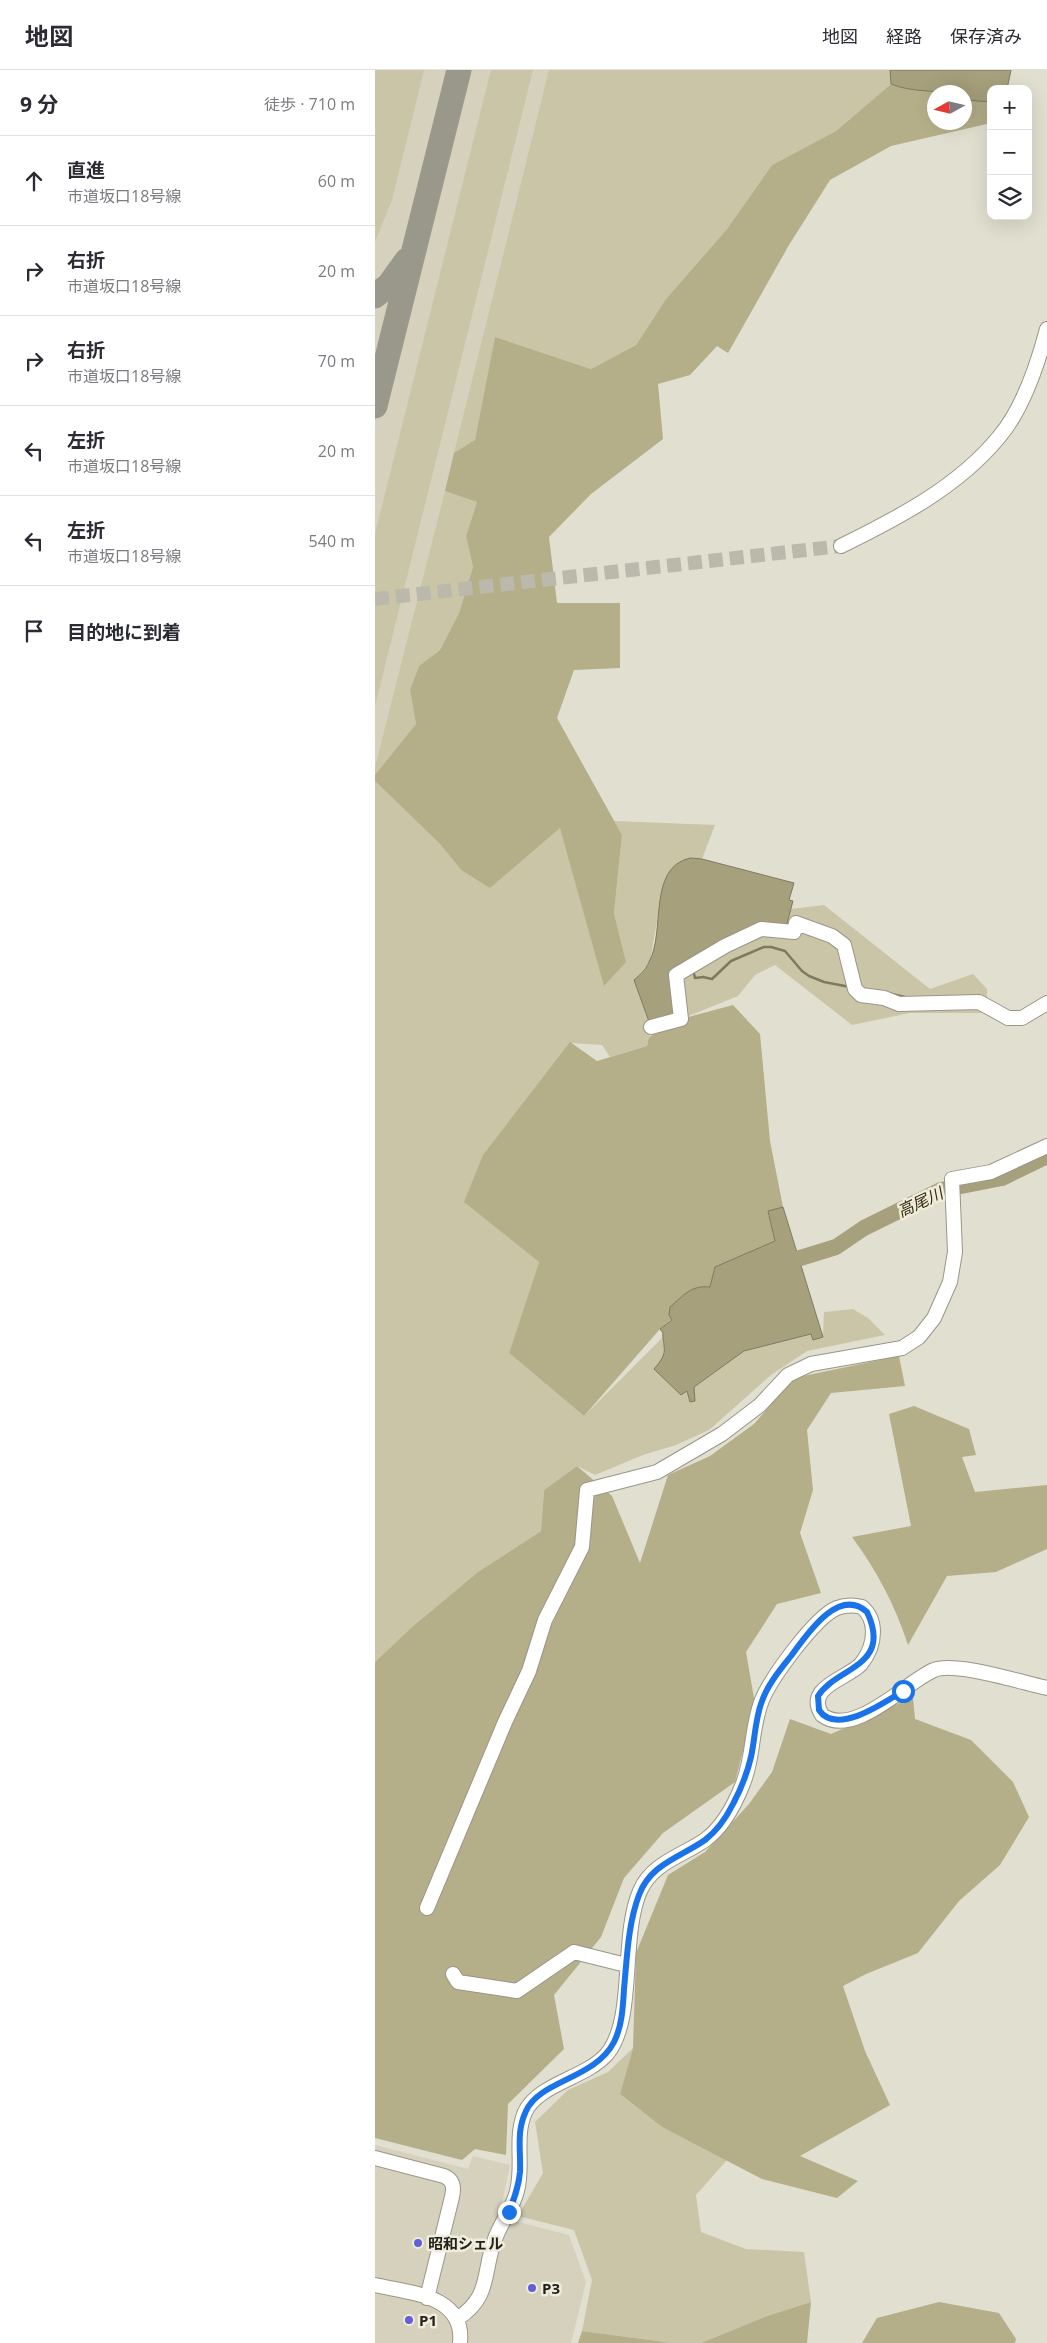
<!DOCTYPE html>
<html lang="ja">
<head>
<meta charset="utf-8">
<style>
	:root { --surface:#fff; --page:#f7f7f7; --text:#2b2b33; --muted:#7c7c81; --line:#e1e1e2 }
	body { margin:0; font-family:"Open Sans","Noto Sans JP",sans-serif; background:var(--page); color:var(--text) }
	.controls { position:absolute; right:15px; top:15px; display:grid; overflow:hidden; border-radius:10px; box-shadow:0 5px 20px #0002 }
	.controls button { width:45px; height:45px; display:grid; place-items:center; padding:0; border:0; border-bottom:1px solid var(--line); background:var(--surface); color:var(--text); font:25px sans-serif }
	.compass { position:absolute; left:552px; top:15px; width:45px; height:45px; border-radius:50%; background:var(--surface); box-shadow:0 5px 20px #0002; rotate:262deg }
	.stop { position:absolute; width:15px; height:15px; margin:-11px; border:4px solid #1a73e8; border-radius:50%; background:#fff }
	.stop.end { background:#1a73e8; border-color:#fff; box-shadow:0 1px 5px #0008 }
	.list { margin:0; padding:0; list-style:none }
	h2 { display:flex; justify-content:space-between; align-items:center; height:65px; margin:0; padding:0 20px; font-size:21px }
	h2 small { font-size:16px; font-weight:400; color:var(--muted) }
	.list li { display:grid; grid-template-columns:32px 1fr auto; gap:15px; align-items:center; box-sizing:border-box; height:90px; padding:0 20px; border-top:1px solid var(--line) }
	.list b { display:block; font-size:19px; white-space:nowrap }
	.list p { margin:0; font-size:16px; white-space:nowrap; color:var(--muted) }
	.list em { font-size:16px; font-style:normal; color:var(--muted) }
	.icon { flex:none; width:28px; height:28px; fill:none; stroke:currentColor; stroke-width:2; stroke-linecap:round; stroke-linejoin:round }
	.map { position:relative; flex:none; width:672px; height:2273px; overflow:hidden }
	header { display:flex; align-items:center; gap:30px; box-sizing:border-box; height:70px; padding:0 25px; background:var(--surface); border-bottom:1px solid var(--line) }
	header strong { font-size:24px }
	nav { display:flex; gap:28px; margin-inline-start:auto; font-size:18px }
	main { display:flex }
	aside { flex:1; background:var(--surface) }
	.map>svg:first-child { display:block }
	.built { fill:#d5d1bc }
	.green { fill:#cbc5a7 }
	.forest { fill:#b4ae89 }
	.water { fill:#a7a07c; stroke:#7f7a5f }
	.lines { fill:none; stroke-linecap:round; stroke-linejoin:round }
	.stream { stroke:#7f7a5f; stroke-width:2.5 }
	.river { stroke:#a7a07c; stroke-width:16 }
	.taxiway { stroke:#99988b; stroke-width:25 }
	.minor-tunnel { stroke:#bbb9ab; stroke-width:14; stroke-dasharray:14 7; stroke-linecap:butt }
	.minor-casing { stroke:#999688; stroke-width:16 }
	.minor { stroke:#fff; stroke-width:14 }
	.route { stroke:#1a73e8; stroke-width:6 }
	.poi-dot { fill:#6060d9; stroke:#efecdc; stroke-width:2 }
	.labels { text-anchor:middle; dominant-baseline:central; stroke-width:5; stroke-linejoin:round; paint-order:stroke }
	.poi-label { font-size:15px; font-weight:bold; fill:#22211b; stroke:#efecdc; text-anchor:start }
	.water-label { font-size:16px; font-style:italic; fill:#312b0b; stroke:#efecdc }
</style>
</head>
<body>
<header>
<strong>地図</strong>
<nav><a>地図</a><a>経路</a><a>保存済み</a></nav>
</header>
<main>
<aside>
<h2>9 分<small>徒歩 · 710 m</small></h2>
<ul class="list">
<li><svg class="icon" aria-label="ahead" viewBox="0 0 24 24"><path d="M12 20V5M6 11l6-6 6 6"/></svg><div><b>直進</b><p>市道坂口18号線</p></div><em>60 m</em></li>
<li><svg class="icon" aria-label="right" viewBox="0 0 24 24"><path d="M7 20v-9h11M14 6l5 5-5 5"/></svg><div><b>右折</b><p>市道坂口18号線</p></div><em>20 m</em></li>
<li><svg class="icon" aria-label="right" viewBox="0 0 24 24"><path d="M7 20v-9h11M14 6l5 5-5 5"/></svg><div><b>右折</b><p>市道坂口18号線</p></div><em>70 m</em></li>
<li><svg class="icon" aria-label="left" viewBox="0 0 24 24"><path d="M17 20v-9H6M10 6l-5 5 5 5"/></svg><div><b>左折</b><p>市道坂口18号線</p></div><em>20 m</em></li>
<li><svg class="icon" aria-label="left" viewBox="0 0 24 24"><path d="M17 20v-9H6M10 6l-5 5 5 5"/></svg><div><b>左折</b><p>市道坂口18号線</p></div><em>540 m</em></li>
<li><svg class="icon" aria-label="arrive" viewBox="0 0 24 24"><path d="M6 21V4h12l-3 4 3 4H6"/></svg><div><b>目的地に到着</b></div></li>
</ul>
</aside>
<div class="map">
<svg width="672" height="2273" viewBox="0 0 672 2273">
	<rect width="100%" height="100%" fill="#e1dfcf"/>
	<path class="built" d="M0,0H204L0,803Z
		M0,2075L93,2099L98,2086L135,2095L124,2147L194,2165L211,2212L196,2273H0Z"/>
	<path class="green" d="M0,0H49L17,130L0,172Z
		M116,0H158L0,636V464Z
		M174,0H515L516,14L461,61L397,95L352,159L291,229L261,275L216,299L120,267L100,370L79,383Z
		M70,421L102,432L91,466L98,497L84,543L65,580L44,596L35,620L41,654L0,705V697Z
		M0,711L65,774L86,800L185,758L251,892L239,843L247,765L239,751L340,755L327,789L315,788L289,812L275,891L260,910L276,957L272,976L235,987L227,975L195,973L90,1132L164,1192L134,1283L209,1346L287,1268L290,1281L288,1287L312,1321L315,1332L320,1331L319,1317L369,1281L436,1264L448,1267L449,1242L478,1239L493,1248L510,1265L432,1281L396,1305L334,1360L301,1375L268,1385L220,1405L202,1396L169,1420L166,1461L103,1502L37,1557L0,1592Z
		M449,835L555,919L598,904L612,919V943H535L477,955L400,895L380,905L363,926L306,949L307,902L388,865L410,861L416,839Z
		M258,1978L245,2024L287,2057L352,2090L321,2125L326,2162L371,2179L429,2182L436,2232L392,2246L326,2273H297L207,2261L217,2210L199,2160L143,2146L168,2103L160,2052L193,2020L233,2002Z"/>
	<path class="forest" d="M516,14C531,21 546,18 561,22L560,52H590V30L616,32V53L516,76L455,110L414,175L353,283L342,276L315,305L283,314L288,369L216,424L174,467L182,533H245V598L199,600L182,648L247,765L239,843L251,892L229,916L185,758L115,818L86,800L65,774L0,711V705L41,654L35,620L44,596L65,580L84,543L98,497L91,466L102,432L70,421L79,383L100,370L120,267L216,299L261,275L291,229L352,159L397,95L461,61Z
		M358,935L385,964L395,1071L408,1137L393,1142L400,1171L340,1197L335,1217L285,1259L209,1346L134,1283L164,1192L89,1132L108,1085L195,972L222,991L272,976L274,967L306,949Z
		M524,1286L530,1316L456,1323L432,1360L438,1420L425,1463L446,1523L402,1534L371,1582L380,1634L360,1712L288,1763L249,1808L226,1867L179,1925L189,1979L133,2034L131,2085L100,2079L87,2090L0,2068V1592L37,1557L103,1502L166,1461L169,1420L202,1396L237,1426L265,1493L293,1405L335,1386L379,1354L419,1308Z
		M539,1336L594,1359L601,1385L587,1387L600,1422L672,1415V1479L621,1502L572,1506L533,1575C520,1535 502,1501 477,1467L536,1456L514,1344Z
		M538,1627L540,1649L596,1670L638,1712L654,1747L625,1795L584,1831L543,1883L491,1904L468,1916L490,1981L515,2035L425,2086L483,2111L462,2128L387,2109L287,2057L245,2024L258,1978L261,1883L293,1805L330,1782L374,1734L397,1702L415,1649L456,1664Z
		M436,2232L432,2273H326L392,2246Z
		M564,2232L624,2243L641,2269L640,2273H487L502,2248Z
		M207,2261L297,2273H203Z"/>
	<path class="water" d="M515,0H636L632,19H616V32L590,30V22C569,22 534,22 516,14Z
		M315,788L327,789L419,813L414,830L418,831L410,861L386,859L302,905L306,949L276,957L259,910C265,905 271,899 274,892C291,861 272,798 315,788Z
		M408,1137L448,1267L438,1270L436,1264L369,1281L319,1317L320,1331L315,1332L312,1321L306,1325L279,1299C285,1292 291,1285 289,1276C289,1271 287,1269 288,1263L285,1259L297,1250L294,1245L295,1237C309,1225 316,1215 335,1217L340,1197L400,1171L393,1141Z"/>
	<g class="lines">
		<path class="stream" d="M318,900L320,908L328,907L337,909L356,891L389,877H396L410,881L427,901L434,906L449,912L475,917
			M517,924L534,928"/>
		<path class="river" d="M422,1189L461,1177L489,1158L566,1120L627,1108L672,1086"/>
		<path class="taxiway" d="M0,226L14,215L32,190
			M0,336L84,0"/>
		<path class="minor-tunnel" d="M0,529L466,476"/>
		<defs>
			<path id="minor" d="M466,476C523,448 583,417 624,367C647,340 663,293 672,259
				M276,957L306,949L301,905L350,876L386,859L419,862L421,853L457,866L469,875L480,919L486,925L509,928L524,934L604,932L633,948H647L672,933
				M52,1838L130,1652L154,1601L170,1550L207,1477L212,1420L282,1402L347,1364L385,1335L413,1305L436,1294L527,1278L544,1267L559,1248L575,1212L580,1182L577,1109L616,1102L672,1076
				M78,1904L83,1912L142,1921L199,1882L251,1895
				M0,2088L69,2106C79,2110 79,2118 77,2127L52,2228
				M0,2215C35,2223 90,2225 85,2273
				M82,2249C117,2226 107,2203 120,2169C126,2152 138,2138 142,2121C149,2094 139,2068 150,2042C163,2014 211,2008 232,1984C261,1949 245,1867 265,1821C277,1793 307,1786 330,1770C348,1757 359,1736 367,1716C379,1688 376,1657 387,1630C396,1608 440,1547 462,1538C470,1535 479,1535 487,1537C495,1544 498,1552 498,1562C498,1574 494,1584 486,1594C472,1609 429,1617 447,1645C479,1669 532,1611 559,1600C579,1591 648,1613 672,1618"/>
		</defs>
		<use href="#minor" class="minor-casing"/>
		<use href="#minor" class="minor"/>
	</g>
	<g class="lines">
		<path class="route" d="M134,2142C139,2129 144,2116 145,2102C146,2080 141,2062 151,2041C165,2010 220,2009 239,1972C247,1956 248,1937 249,1919C252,1888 253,1854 264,1825C275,1794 306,1787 330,1770C343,1760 351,1748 358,1734C366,1719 372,1704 376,1687C380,1669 380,1649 387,1631C393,1614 405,1600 416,1586C431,1566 463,1516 492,1542C518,1597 461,1597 443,1626L444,1640C461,1666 509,1633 528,1621"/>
	</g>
	<g class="poi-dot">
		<circle cx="43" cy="2173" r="5"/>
		<circle cx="157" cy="2218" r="5"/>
		<circle cx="34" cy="2250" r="5"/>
	</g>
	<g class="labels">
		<g class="poi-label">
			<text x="53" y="2173">昭和シェル</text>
			<text x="167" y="2218">P3</text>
			<text x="44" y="2250">P1</text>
		</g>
		<g class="water-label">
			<text transform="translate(545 1132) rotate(-25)">高尾川</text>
		</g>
	</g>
</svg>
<div class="controls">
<button>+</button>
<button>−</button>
<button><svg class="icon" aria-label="layers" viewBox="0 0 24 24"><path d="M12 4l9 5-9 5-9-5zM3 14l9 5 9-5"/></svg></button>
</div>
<svg class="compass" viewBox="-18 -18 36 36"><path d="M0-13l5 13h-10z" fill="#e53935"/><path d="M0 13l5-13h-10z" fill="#7c7c81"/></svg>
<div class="stop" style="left:528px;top:1621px"></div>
<div class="stop end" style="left:134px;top:2142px"></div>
</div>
</main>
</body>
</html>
